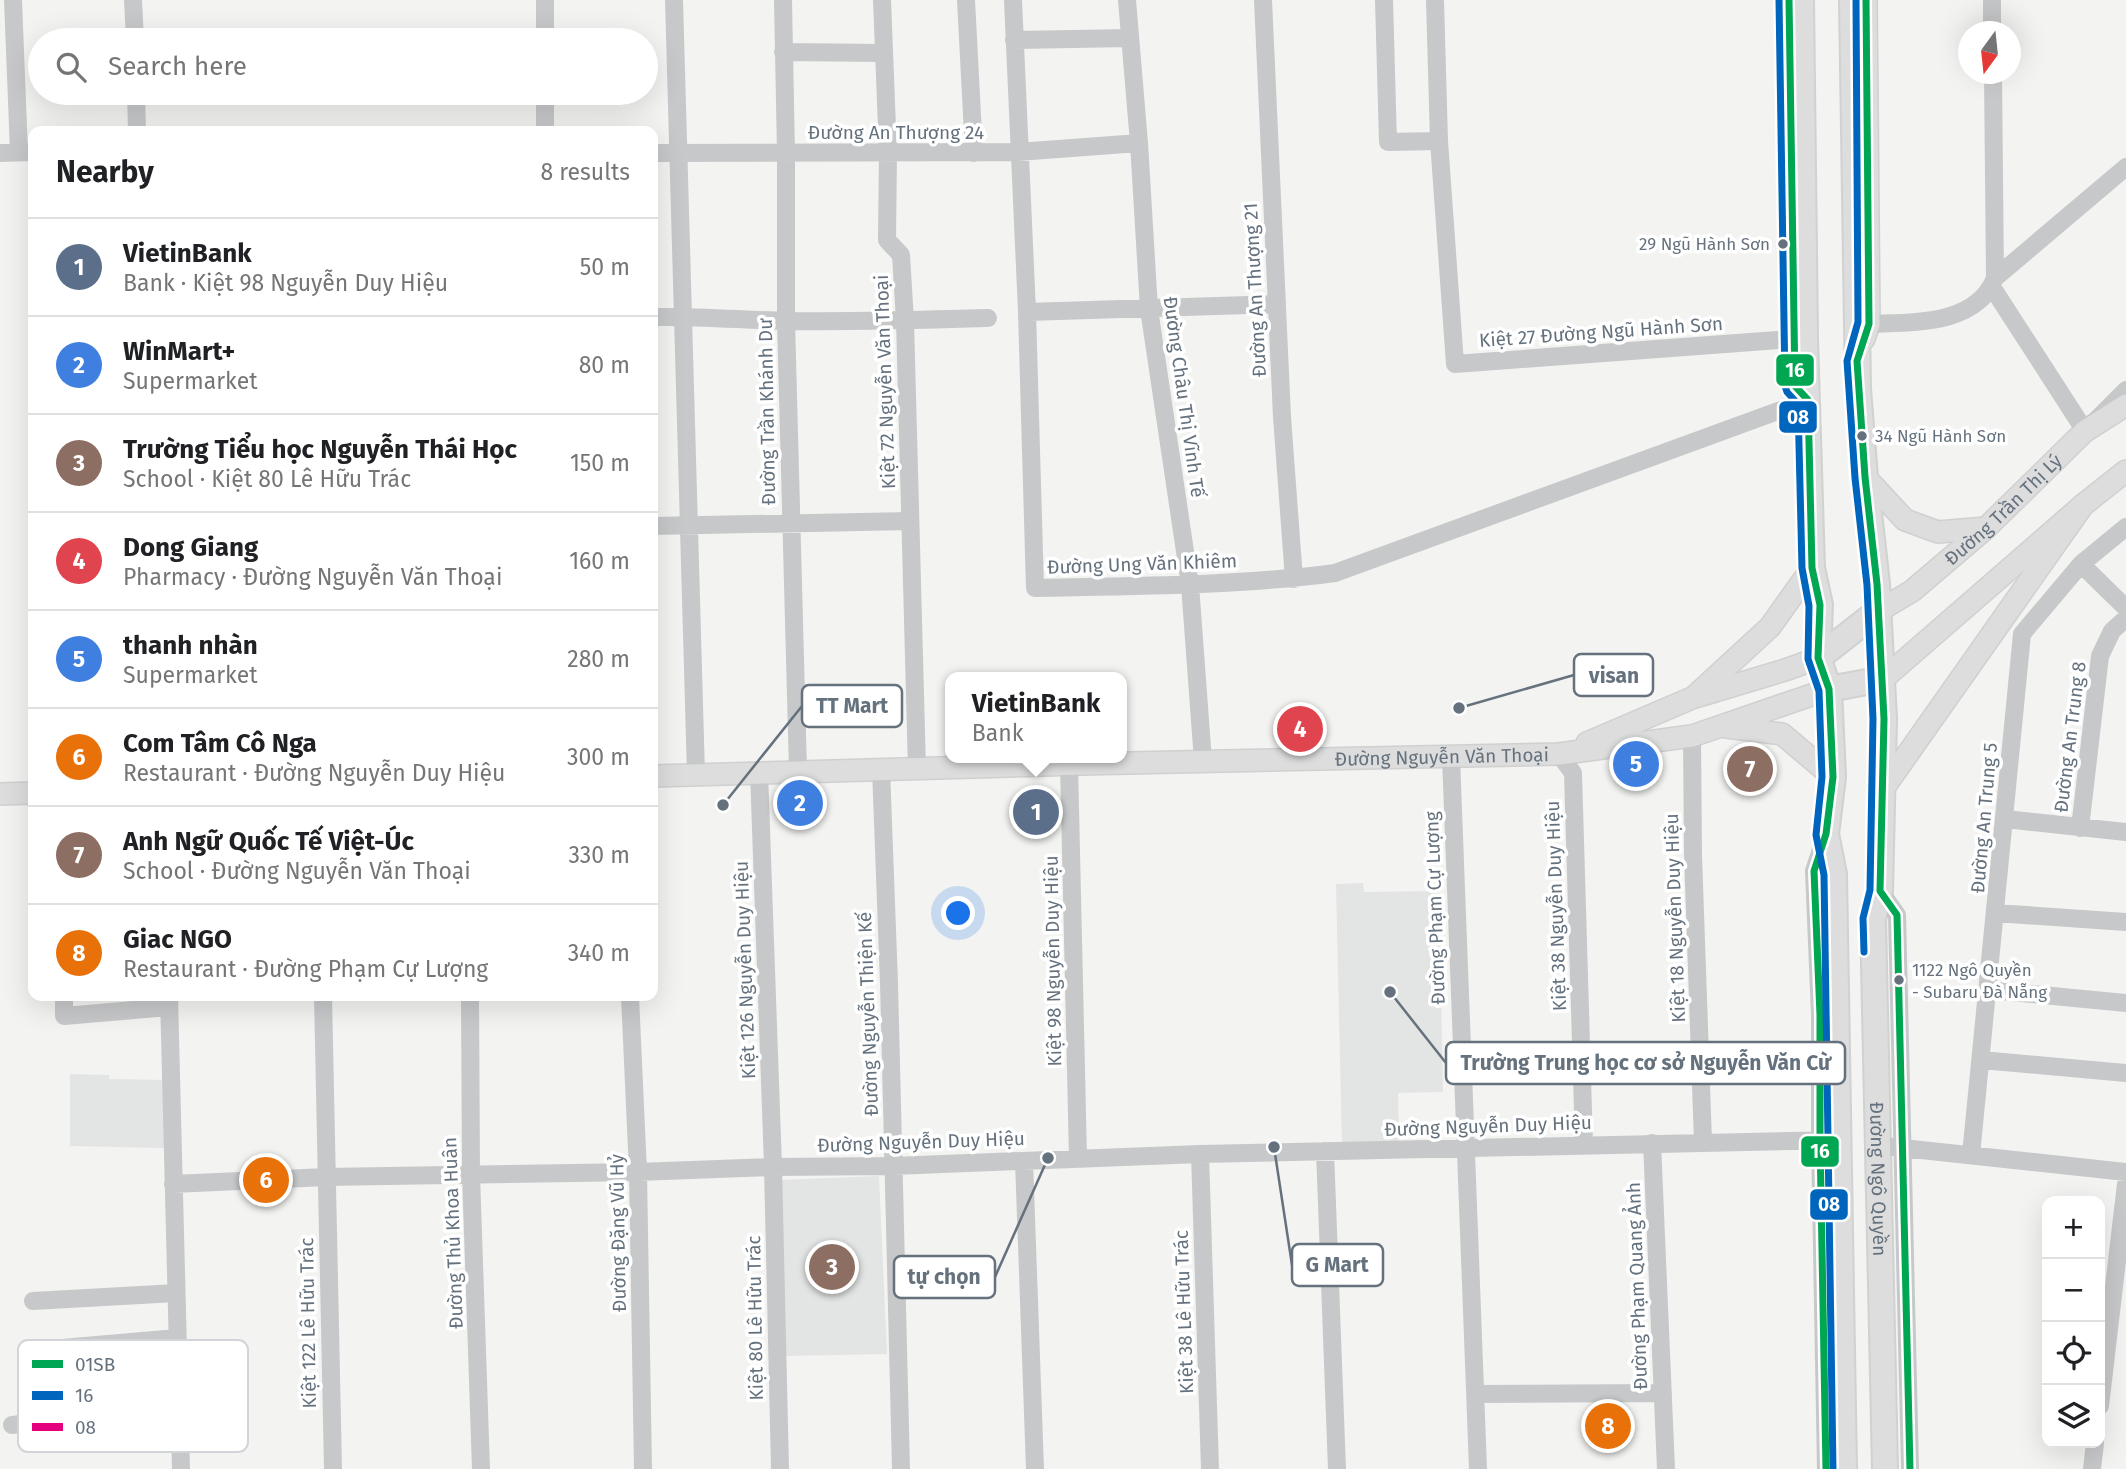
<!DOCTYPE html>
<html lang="en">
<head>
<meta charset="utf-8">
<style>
	:root { --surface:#fff; --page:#f2f2f2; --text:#202124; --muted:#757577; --line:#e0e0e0; --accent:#b45309 }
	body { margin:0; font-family:"Fira Sans",sans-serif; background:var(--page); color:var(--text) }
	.controls { position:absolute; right:21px; bottom:21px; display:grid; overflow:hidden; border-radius:14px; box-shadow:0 7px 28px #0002 }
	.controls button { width:63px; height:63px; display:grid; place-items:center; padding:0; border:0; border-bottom:2px solid var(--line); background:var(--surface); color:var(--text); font:35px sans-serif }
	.compass { position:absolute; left:1958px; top:21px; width:63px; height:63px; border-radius:50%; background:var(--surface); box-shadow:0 7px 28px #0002; rotate:195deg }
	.you { position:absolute; left:959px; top:914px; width:24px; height:24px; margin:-18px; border:5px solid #fff; border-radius:50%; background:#1a73e8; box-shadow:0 0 0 10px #1a73e833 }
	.badge { display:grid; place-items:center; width:46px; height:46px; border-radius:50%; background:var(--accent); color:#fff; font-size:23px; font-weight:700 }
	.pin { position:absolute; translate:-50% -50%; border:4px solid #fff; box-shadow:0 2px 7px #0006 }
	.popup { position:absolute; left:945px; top:672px; width:182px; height:91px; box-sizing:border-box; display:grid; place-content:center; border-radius:14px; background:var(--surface); filter:drop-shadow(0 2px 5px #0005); font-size:23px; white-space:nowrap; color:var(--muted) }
	.popup b { font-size:26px; color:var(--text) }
	.popup::after { content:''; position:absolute; left:50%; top:100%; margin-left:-14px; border:14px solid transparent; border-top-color:var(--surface) }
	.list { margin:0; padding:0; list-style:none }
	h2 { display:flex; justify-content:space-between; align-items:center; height:91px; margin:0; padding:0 28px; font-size:30px }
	h2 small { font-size:23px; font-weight:400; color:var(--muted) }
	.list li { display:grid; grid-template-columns:46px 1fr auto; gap:21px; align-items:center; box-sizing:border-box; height:98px; padding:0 28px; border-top:2px solid var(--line) }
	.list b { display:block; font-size:26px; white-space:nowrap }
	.list p { margin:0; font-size:23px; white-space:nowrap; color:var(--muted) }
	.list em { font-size:23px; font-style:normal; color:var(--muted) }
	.icon { flex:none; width:38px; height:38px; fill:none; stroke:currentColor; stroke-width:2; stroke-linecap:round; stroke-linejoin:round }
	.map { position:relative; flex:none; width:2126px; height:1469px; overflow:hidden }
	.search { position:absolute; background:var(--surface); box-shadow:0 7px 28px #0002; left:28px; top:28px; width:630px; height:77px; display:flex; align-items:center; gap:18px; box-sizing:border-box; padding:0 24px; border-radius:38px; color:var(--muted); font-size:26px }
	.panel { position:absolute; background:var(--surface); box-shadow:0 7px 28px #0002; left:28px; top:126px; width:630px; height:875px; border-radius:14px }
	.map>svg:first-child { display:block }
	.built { fill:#e3e4e4 }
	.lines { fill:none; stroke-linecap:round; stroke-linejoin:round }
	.major-casing { stroke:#d0d0d1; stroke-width:24 }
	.highway-casing { stroke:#d0d1d1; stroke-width:28 }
	.minor { stroke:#c7c8c9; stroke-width:18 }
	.major { stroke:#ddd; stroke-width:21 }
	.highway { stroke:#ddd; stroke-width:24 }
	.bus-1-casing { stroke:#fff; stroke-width:12 }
	.bus-2-casing { stroke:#fff; stroke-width:12 }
	.bus-1 { stroke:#00a651; stroke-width:7 }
	.bus-2 { stroke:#0065bd; stroke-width:7 }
	.bus-dot { fill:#65727e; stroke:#fff; stroke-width:2.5 }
	.labels { text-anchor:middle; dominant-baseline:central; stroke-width:7; stroke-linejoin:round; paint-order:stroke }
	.bus-label { font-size:17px; fill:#65727e; stroke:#fff; text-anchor:start }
	.street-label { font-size:19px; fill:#65727e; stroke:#fff }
	.key { fill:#fff; stroke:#d1d5d8; stroke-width:2 }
	.key-label { font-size:19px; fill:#65727e }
	.leader { fill:none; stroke:#65727e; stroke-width:2.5 }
	.callout-dot { fill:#65727e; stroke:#fff; stroke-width:2.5 }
	.callout { fill:#fff; stroke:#65727e; stroke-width:2.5 }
	.callout-label { font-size:21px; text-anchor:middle; font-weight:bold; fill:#65727e }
	.line-badge { stroke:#fff; stroke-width:2.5 }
	.badge-label { font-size:19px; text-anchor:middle; font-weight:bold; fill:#fff }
</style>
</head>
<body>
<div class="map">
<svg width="2126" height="1469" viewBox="0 0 2126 1469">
	<rect width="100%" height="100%" fill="#f3f3f1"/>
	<path class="built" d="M1363,883L1364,892L1439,891L1443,1092L1398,1093L1399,1145L1342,1146L1336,884Z
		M70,1074L109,1075V1079L166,1080L164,1148L70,1146Z
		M879,1176L887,1354L782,1356L779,1180Z"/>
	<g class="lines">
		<defs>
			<g id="major">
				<path d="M1864,339L1869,324L1866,0"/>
				<path d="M1865,477L1905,520L1938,532L1986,528"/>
				<path id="s1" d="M1877,612L1912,591L1986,528L2085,431L2126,405"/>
				<path d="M1883,679L2083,505L2126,471"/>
				<path d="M1696,695L1770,627L1812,568"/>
				<path d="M1726,727L1782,734L1833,777"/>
				<path d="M1587,743L1692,698L1788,669L1818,658"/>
				<path id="s2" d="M653,776L1081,764L1559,754L1692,736L1829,689"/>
				<path d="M1883,789L2083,505"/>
				<path d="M0,794L33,793"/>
			</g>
			<g id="highway">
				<path d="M1801,0L1805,338L1812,568L1820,605L1818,658L1829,689L1833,777L1826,834L1834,874L1844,1469"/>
				<path id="s3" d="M1852,0L1858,389L1865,477L1877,584L1884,719L1880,891L1873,919L1885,1469"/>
				<path d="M1818,658L1877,612"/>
				<path d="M1829,689L1883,679"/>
			</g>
		</defs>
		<use href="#major" class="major-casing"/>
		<use href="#highway" class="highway-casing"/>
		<path class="minor" d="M13,0L19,152
			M133,0L135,40
			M545,0V40
			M674,0L696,775
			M783,0L786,154V321L798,771
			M882,0L888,153L887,240L901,255L905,321L917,769
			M966,0L974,153
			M1013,0L1027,312L1035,588C1135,586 1236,586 1335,573L1808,400
			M1127,0L1139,143L1149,309L1190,585L1203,761
			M1263,0L1282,417L1294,579
			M1384,0L1388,142L1439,141
			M1435,0L1439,141L1455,364L1805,338
			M1992,32V0
			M1014,40L1130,38
			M783,52L884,53
			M1993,74L1995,278
			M136,93L137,131
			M545,93V131
			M0,153L33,152
			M653,153L1018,152L1139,143
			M1992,287L2085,431L2126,390
			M1027,312L1277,304
			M653,317C698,316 743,320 788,321C855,322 921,320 988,318
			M1869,324C1912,322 1976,326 1995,278L2126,167
			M653,526L910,521
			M2081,564L2126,608
			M1692,736L1693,855L1703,1142
			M1559,754L1573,773L1584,1145
			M1451,757L1478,1469
			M1069,764L1078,1158
			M881,769L889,983L901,1469
			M759,772L773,1167L780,1469
			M2005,819L2126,832
			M2080,828L2100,656L2112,631L2126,618
			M1825,837L1814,871L1820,1015V1140L1826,1469
			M1880,891L1897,915L1910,1469
			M1996,913L2126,922
			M1989,990L2126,1003
			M64,996V1016L169,1007
			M169,996L181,1469
			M323,996L333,1469
			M470,996L471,1174L481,1469
			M630,996L638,1172L643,1469
			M1981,1060L2126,1073
			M1652,1143L1666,1469
			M1893,1147L2126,1172
			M1325,1151L1337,1469
			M1200,1154L1210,1469
			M1971,1155L2022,634L2081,564L2126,527
			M1024,1161L1035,1469
			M173,1184L326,1177L638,1172L773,1167L893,1166L1200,1154L1838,1140
			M33,1301L176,1293
			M28,1351L177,1338
			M1476,1394L1663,1393
			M2100,1406L2126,1184
			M12,1425C28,1424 41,1415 57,1413L179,1409
			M2092,1469L2095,1443"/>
		<use href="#major" class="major"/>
		<use href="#highway" class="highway"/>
		<defs>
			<path id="bus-1" d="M1789,0L1795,386L1808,400L1812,568L1820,605L1818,658L1829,689L1833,777L1826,834L1814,871L1820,1015V1140L1826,1469
				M1866,0L1869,324L1857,361L1865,477L1877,584L1884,719L1880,891L1897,915L1910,1469"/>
			<path id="bus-2" d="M1779,0L1785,386L1787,392L1798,404L1802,568L1809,606L1808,659L1819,691L1822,777L1816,835L1824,875L1833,1469
				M1856,0L1858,322L1847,361L1855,478L1867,585L1873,719L1870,890L1863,918L1864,952"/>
		</defs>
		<use href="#bus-1" class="bus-1-casing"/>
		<use href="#bus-2" class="bus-2-casing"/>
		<use href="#bus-1" class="bus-1"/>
		<use href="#bus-2" class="bus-2"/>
	</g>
	<g class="bus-dot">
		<circle cx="1783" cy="244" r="6"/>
		<circle cx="1862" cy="436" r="6"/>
		<circle cx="1899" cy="980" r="6"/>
	</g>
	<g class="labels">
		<g class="bus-label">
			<text x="1770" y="244" text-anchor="end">29 Ngũ Hành Sơn</text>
			<text x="1875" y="436">34 Ngũ Hành Sơn</text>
			<text x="1912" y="970">1122 Ngô Quyền<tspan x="1912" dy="22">- Subaru Đà Nẵng</tspan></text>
		</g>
		<g class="street-label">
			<text x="896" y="132">Đường An Thượng 24</text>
			<text transform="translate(1255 290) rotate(-93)">Đường An Thượng 21</text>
			<text transform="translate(1601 332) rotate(-4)">Kiệt 27 Đường Ngũ Hành Sơn</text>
			<text transform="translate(885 382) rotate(-92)">Kiệt 72 Nguyễn Văn Thoại</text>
			<text transform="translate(1184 397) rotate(82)">Đường Châu Thị Vĩnh Tế</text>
			<text transform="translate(767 412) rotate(-91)">Đường Trần Khánh Dư</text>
			<text stroke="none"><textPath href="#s1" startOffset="163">Đường Trần Thị Lý</textPath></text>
			<text transform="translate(1142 564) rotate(-2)">Đường Ung Văn Khiêm</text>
			<text transform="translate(2070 737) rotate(-83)">Đường An Trung 8</text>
			<text stroke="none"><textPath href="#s2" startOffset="789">Đường Nguyễn Văn Thoại</textPath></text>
			<text transform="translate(1984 818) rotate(-85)">Đường An Trung 5</text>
			<text transform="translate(1556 906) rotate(-92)">Kiệt 38 Nguyễn Duy Hiệu</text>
			<text transform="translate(1435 908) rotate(-92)">Đường Phạm Cự Lượng</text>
			<text transform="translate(1675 918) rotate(-92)">Kiệt 18 Nguyễn Duy Hiệu</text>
			<text transform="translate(1053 961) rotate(-91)">Kiệt 98 Nguyễn Duy Hiệu</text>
			<text transform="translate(745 970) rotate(-92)">Kiệt 126 Nguyễn Duy Hiệu</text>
			<text transform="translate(868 1014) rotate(-92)">Đường Nguyễn Thiện Kế</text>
			<text transform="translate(1488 1126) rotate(-2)">Đường Nguyễn Duy Hiệu</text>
			<text transform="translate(921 1142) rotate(-2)">Đường Nguyễn Duy Hiệu</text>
			<text stroke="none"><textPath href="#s3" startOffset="1181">Đường Ngô Quyền</textPath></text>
			<text transform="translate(453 1233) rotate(-92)">Đường Thủ Khoa Huân</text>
			<text transform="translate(618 1233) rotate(-91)">Đường Đặng Vũ Hỷ</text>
			<text transform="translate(1637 1286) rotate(-92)">Đường Phạm Quang Ảnh</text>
			<text transform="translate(1184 1312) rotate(-92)">Kiệt 38 Lê Hữu Trác</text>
			<text transform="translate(755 1318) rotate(-91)">Kiệt 80 Lê Hữu Trác</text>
			<text transform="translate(308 1323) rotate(-91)">Kiệt 122 Lê Hữu Trác</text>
		</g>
	</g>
	<rect x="18" y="1340" width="230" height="112" rx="10" class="key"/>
	<rect x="32" y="1360" width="31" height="8" fill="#00a651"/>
	<rect x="32" y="1391" width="31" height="9" fill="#0065bd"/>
	<rect x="32" y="1423" width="31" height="8" fill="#e5007d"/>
	<g class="key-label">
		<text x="75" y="1371">01SB</text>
		<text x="75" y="1402">16</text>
		<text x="75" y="1434">08</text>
	</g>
	<path class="leader" d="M1459 708L1574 675M723 805L802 706M1390 992L1446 1063M1274 1147L1292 1265M1048 1158L995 1277"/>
	<g class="callout-dot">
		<circle cx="1459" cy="708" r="7"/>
		<circle cx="723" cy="805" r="7"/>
		<circle cx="1390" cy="992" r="7"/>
		<circle cx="1274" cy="1147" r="7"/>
		<circle cx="1048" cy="1158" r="7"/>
	</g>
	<g class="callout">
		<rect x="1574" y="654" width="79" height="42" rx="7"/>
		<rect x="802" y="685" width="100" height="42" rx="7"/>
		<rect x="1446" y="1042" width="399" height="42" rx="7"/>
		<rect x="1292" y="1244" width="91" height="42" rx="7"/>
		<rect x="894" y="1256" width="101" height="42" rx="7"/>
	</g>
	<g class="callout-label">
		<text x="1614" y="683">visan</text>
		<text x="852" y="713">TT Mart</text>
		<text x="1646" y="1070">Trường Trung học cơ sở Nguyễn Văn Cừ</text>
		<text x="1337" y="1272">G Mart</text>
		<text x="944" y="1284">tự chọn</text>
	</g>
	<g class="line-badge">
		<rect x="1775" y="353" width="40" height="34" rx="7" fill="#00a651"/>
		<rect x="1778" y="400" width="40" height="34" rx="7" fill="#0065bd"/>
		<rect x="1800" y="1135" width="40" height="33" rx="7" fill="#00a651"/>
		<rect x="1809" y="1188" width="40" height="33" rx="7" fill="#0065bd"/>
	</g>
	<g class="badge-label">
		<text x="1795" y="377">16</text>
		<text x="1798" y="424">08</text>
		<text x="1820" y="1158">16</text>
		<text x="1829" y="1211">08</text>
	</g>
</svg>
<div class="controls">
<button>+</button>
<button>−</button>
<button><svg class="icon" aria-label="locate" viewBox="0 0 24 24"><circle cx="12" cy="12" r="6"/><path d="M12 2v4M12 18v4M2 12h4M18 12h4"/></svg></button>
<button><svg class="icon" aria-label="layers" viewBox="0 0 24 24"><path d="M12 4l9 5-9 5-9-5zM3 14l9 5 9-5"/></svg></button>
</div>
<svg class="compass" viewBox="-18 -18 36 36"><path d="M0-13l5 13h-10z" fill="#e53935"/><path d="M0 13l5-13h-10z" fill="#757577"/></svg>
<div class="you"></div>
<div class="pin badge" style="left:1036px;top:812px;background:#5c6f8a">1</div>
<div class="popup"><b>VietinBank</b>Bank</div>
<div class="pin badge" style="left:800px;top:803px;background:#3f7fe0">2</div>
<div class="pin badge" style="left:832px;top:1267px;background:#8d6e63">3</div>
<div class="pin badge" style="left:1300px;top:729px;background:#e0444e">4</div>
<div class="pin badge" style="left:1636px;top:764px;background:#3f7fe0">5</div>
<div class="pin badge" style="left:266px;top:1180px;background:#e8710a">6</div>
<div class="pin badge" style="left:1750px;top:769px;background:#8d6e63">7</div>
<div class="pin badge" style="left:1608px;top:1426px;background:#e8710a">8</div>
<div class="search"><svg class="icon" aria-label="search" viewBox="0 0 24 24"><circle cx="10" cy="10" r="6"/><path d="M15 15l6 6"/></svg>Search here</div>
<section class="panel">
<h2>Nearby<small>8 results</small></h2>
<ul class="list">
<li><span class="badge" style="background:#5c6f8a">1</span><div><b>VietinBank</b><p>Bank · Kiệt 98 Nguyễn Duy Hiệu</p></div><em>50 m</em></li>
<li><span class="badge" style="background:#3f7fe0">2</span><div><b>WinMart+</b><p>Supermarket</p></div><em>80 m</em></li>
<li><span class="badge" style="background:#8d6e63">3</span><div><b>Trường Tiểu học Nguyễn Thái Học</b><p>School · Kiệt 80 Lê Hữu Trác</p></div><em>150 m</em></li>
<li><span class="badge" style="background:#e0444e">4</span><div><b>Dong Giang</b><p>Pharmacy · Đường Nguyễn Văn Thoại</p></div><em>160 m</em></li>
<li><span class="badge" style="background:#3f7fe0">5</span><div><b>thanh nhàn</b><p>Supermarket</p></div><em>280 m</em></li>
<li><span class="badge" style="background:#e8710a">6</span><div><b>Com Tâm Cô Nga</b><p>Restaurant · Đường Nguyễn Duy Hiệu</p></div><em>300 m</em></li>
<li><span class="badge" style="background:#8d6e63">7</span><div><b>Anh Ngữ Quốc Tế Việt-Úc</b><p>School · Đường Nguyễn Văn Thoại</p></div><em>330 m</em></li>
<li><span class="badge" style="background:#e8710a">8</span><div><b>Giac NGO</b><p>Restaurant · Đường Phạm Cự Lượng</p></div><em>340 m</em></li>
</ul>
</section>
</div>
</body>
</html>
